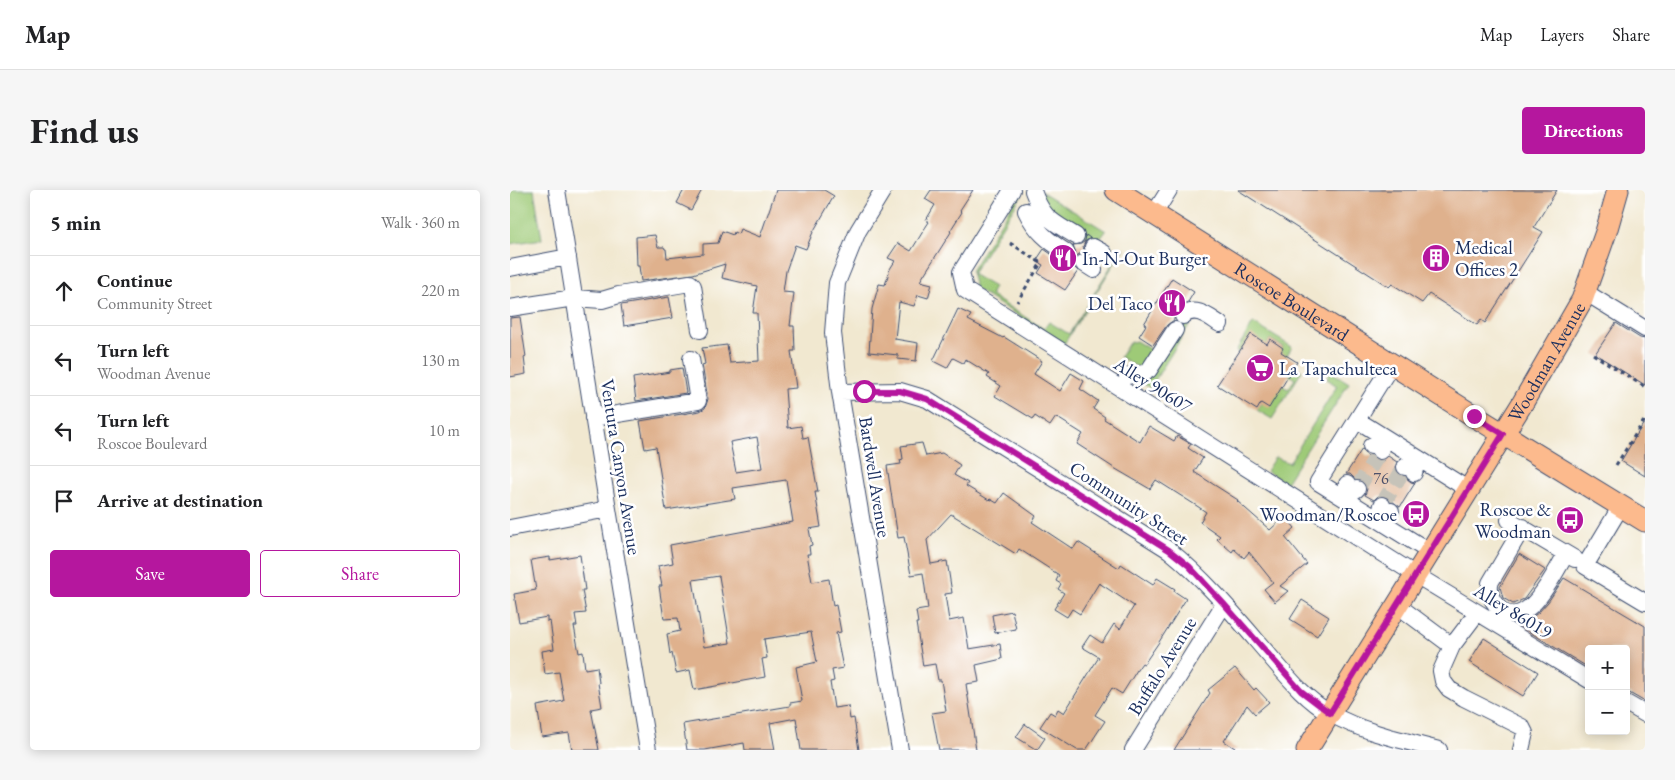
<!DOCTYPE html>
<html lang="en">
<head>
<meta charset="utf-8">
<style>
	:root { --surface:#fff; --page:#f6f6f6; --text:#202124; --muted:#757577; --line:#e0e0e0; --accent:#b5179e }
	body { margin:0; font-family:"EB Garamond",serif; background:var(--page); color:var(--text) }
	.controls { position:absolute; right:15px; bottom:15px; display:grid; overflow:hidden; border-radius:5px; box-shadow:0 2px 12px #0003 }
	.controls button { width:45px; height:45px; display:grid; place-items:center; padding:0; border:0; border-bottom:1px solid var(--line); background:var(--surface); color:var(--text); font:25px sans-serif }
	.stop { position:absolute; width:15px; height:15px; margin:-11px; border:4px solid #b5179e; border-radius:50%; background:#fff }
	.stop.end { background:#b5179e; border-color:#fff; box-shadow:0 1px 5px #0008 }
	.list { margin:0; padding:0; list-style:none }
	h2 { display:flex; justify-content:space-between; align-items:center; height:65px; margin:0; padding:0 20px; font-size:21px }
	h2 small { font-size:16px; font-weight:400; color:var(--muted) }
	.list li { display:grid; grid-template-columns:32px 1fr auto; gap:15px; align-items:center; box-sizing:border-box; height:70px; padding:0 20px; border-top:1px solid var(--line) }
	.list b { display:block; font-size:19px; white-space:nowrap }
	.list p { margin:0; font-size:16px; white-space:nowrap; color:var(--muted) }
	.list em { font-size:16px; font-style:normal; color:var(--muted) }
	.actions { display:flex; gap:10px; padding:15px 20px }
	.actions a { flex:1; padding:11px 0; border:1px solid var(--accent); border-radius:5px; text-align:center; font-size:18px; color:var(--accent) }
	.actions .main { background:var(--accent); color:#fff }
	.icon { flex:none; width:28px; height:28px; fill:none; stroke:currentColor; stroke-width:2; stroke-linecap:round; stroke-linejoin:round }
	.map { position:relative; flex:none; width:1135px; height:560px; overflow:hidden; border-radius:5px }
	header { display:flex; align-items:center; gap:30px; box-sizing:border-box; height:70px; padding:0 25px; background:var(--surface); border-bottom:1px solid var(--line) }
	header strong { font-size:24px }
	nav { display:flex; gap:28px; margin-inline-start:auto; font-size:18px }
	.intro { display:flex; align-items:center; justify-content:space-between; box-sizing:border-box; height:120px; padding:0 30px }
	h1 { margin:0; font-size:35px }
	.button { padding:12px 22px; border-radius:5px; background:var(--accent); color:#fff; font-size:18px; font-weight:700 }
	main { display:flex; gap:30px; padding:0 30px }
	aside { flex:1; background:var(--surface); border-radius:5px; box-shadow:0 2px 12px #0003 }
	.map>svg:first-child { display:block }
	.green { fill:#9eca77; stroke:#5c7c6a }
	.building { fill:#dfb18d; fill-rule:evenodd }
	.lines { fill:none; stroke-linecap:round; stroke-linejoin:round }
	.minor-tunnel { stroke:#c6c3b9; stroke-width:16; stroke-dasharray:16 8; stroke-linecap:butt }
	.minor-casing { stroke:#3b4b6f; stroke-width:18 }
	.major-casing { stroke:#3b4b6f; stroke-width:23 }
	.path { stroke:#3b4b6f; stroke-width:3; stroke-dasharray:4 4; stroke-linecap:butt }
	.minor { stroke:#fff; stroke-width:16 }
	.major { stroke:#fcba8d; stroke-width:21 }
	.route { stroke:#b5179e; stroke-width:6 }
	.labels { text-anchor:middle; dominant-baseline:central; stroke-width:5; stroke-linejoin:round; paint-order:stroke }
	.number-label { font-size:16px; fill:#4c506a }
	.poi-label { font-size:19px; fill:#1b2f5e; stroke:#fff; text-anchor:start }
	.street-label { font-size:19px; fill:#1b2f5e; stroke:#fff }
</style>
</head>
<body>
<header>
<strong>Map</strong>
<nav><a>Map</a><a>Layers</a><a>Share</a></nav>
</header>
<div class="intro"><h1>Find us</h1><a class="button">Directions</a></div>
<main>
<aside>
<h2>5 min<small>Walk · 360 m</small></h2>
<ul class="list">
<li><svg class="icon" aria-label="ahead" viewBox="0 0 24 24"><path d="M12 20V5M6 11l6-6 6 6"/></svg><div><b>Continue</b><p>Community Street</p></div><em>220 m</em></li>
<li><svg class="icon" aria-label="left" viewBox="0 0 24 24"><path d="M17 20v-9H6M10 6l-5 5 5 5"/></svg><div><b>Turn left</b><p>Woodman Avenue</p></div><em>130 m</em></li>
<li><svg class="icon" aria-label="left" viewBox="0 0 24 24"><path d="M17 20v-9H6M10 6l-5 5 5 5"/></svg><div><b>Turn left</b><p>Roscoe Boulevard</p></div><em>10 m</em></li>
<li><svg class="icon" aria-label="arrive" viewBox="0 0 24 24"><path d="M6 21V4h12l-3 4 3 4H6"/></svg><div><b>Arrive at destination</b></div></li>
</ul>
<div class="actions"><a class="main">Save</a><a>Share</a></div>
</aside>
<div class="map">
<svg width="1135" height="560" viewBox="0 0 1135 560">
	<rect width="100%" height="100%" fill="#fff"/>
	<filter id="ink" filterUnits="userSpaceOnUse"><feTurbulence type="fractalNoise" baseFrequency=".02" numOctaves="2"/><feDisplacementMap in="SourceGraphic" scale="10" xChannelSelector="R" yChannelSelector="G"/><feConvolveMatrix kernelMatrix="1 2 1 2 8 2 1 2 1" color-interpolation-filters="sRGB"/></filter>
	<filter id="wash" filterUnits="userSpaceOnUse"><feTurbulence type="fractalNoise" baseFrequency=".0096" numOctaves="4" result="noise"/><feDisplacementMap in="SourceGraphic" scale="20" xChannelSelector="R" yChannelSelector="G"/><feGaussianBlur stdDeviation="1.12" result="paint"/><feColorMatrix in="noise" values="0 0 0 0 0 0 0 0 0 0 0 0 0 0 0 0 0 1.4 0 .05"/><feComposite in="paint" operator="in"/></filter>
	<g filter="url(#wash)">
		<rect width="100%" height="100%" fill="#f1e8d0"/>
		<path class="green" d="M0,0H24L32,49L0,54Z
			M511,0H513L511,6L462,84L484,97L480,105L534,139L539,132L559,144L608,65L614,58L554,154L465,99L461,81Z
			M532,2L596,41L590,49L587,51L580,50L546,30L531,4Z
			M678,129H683L642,195L652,201L650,204L626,189L670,142Z
			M743,133L782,157L774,170L768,166L773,157L760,149L755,158L733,166L726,161Z
			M626,151L646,163L629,178L610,167L619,153Z
			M780,174L792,181L762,229L747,220L768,193L778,199L785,189L774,182Z
			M820,181L839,193L776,293L756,281L765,267L779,273L827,196L817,189Z"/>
		<g id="blocks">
			<path class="building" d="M174,0H192L181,20L167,13Z
				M266,0H314L324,6L303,42L296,59L285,55L276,81L273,102L284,103L280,136H284L285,161H281L286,198L275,199L278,238L291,236L293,248L298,247L308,302H305L311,337L299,339L302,355L299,356L300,364H297L302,392L319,389L323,416L326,415L331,442L326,443L333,478L322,480L324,491L320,492L324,518L338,516L340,529L344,528L349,560H291L286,528L260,533L265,560H235L234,553L195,560H177L173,534L280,516V513L292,511L286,477L307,472L301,442L254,449L257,468L252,469L255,487L184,500L180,480L166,483L162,463L160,464L157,444L170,441L168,428L154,429L149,396H152L148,376L163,373L160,355L283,332L276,290L223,298L225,309L156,320L146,257L135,259L130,231L190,221L195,218L198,209L192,175L195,174L192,158L217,155L220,173L249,171L247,123H243L247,96L212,88L215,74L183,84L131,91L129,76H127L126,47L145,45L148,57H154L155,59H156L157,68L193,64V54L208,53L212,41L223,45L224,42L228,44L230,39L250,47ZM247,247L252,278L226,282L220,252ZM209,386L220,453L194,457L183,390Z
				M421,0H463L450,20L452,22L440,41L441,42L410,91L422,94L418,108L408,105L404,116L389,112L385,149L408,153L406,171L388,169V165L359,162L362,119L369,94L375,95L380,79L385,71L378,68L388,53L401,61L415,38L419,32L416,30L425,15L415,9Z
				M728,0H1047L1024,37L1033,42L975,133L971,130L967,135L919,104L912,113L882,94L879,97Z
				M576,45L580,48L575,52L573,57L576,64H569L564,68V77L568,81L555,100L528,83L533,75L526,71L534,59L551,71H560L564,68L566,63L563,55L571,54L575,51Z
				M662,88L684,102L678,112L672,115L664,121V130L657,135L643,155L629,146L636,135L634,134Z
				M159,107L163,128L114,136L111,115Z
				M448,119L461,125L458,130L493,148L494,147L532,171L524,184L550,201L561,183L574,191L570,199L588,211L583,219L595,227L594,229L630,252L639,236L664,251L667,246L681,254L678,258L693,268L684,282L728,310L727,311L760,340L775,326L785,338L775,347L797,374L770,396L778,401L765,412L754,399L763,392L739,362L734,368L724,359L722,362L707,349L710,346L690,332L696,322L687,316L646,290L640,299L604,278L567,254L573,244L546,227L540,236L525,226L523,229L485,206L491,196L477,187L479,184L455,169L453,173L443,168L437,178L423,171Z
				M10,127L16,167H14L16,184L0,187V128Z
				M1106,133L1130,148L1135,149V195L1085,164Z
				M741,144L757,154L760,149L773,158L771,162L787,172L759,218L751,213L747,220L707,195Z
				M172,178L176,203L126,211L123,188L160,182V180Z
				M1135,231V286L1111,271Z
				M412,253L416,266L432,263L450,275L444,285L458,293L456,296L479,310L480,309L487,313L494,303L526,326L522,332L563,359L568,352L609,378L611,374L643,395L647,388L665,399L664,401L676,409L649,452L634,474L632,473L627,480L612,504L602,498L585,525L595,531L576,560H567L530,537L540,522L545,525L548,519L554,523L589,467L572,457L580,445L592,453L604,434L610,439L624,416L589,393L570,424L562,419L557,427L544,419L554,403L548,399L551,394L546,391L549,385L509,359L506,364L441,324L417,350L421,374L437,371L442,403L435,404L439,431L454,428L459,459L490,454L492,469L466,475L469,492L456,494L466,560H429L422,523L436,521L431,490H428L425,474L413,476L406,433H408L406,421L418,419L413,383L401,385L394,347L388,348L377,276L391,274L390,270L393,269L391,256Z
				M852,259L856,265L862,266L868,271H873L878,266L887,272L885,277L887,283L895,287L901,292L905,293L890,317L874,305L868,306L864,310L855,305L857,299L855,293L851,290L845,289L840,284H836Z
				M1009,364L1035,380L1014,409L1003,414L993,408L990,397Z
				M70,365L75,400H72L76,423L65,424L67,436H64L69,463L73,462L75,479L87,477L89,493H88L92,517L81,519L89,560H62L59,543L32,547L27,516L54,511L49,482L35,484L32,461L44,459L40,431L37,432V427L9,432L4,404L26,400L21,370L40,367V370Z
				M1054,388L1135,436V512L1116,501V459H1079V478L1006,434L1016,431L1028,423L1038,412Z
				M792,410L819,427L807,446L780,429Z
				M502,421L506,439L485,443L482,425Z
				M974,448L1028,482L1013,506L959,472Z
				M725,478L744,500L746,498L759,512L745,524L737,515L714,551L728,560H664L700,503L698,500Z
				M515,534L535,548L527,560L506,547Z"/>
		</g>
	</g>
	<g filter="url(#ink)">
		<use href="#blocks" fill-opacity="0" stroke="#3b4b6f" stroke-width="1"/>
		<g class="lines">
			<path class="minor-tunnel" d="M847,299L870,261
				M872,315L895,277"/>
			<defs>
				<path id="minor" d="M47,0L98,319L138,560
					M373,0L348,41L327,93L323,143L330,202L390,560
					M502,0L451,82L455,100L906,385L1079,490
					M523,1C533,29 542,31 566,46
					M516,21C525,40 538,51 556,62
					M644,24L659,0
					M583,57L594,63
					M573,73L584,80
					M0,78L58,67
					M1075,102L1135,139
					M0,118L64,108L92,110L109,105L180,93L183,96L190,140
					M673,126C685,115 699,127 710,134
					M882,174L808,292L920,362
					M617,186L634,183L639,180L665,140
					M330,202L390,201L417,209L659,360C696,390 727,428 758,464C777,486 796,510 821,524C855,543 892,550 929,560
					M83,228L188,211L181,169
					M847,230L959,300
					M861,256L874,247L870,261
					M895,277L908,268L904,283
					M837,294L834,308L847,299
					M872,315L869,330L881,321
					M1111,316L1075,376L1135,412
					M999,330L1065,369
					M1013,337L980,393C979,405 982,412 991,420C1018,441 1045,382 1056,364
					M0,338L98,319
					M887,415L942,456L931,481L933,491L939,499L954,508L1012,537L1015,543L1011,560
					M942,456L967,423
					M1116,513L1135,524
					M623,560L714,414"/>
				<g id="major">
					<path id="s1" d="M606,0L964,226L1135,331"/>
					<path id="s2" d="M797,560L1012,214L1072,110L1096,42L1108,0"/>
				</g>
			</defs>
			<use href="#minor" class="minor-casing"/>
			<use href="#major" class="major-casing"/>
			<path class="path" d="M500,53L531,73L507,112
				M1083,164L1135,197
				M1106,275L1135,229"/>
			<use href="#minor" class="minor"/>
			<use href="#major" class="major"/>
		</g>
	</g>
	<g class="lines" filter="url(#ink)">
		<path class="route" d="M354,201H390L417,209L659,360L679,376L714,414L791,501L820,523L993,244L964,226"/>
	</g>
	<defs>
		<symbol id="restaurant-disc" viewBox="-11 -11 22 22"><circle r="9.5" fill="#b5179e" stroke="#fff"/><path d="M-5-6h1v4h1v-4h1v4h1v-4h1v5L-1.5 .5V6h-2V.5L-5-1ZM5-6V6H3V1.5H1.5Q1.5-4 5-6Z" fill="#fff"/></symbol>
		<symbol id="building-disc" viewBox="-11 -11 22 22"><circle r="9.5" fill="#b5179e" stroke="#fff"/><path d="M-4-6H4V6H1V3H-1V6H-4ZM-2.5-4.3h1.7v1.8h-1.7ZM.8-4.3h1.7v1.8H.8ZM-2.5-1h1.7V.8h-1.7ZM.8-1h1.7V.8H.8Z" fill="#fff"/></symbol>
		<symbol id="supermarket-disc" viewBox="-11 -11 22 22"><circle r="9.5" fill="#b5179e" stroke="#fff"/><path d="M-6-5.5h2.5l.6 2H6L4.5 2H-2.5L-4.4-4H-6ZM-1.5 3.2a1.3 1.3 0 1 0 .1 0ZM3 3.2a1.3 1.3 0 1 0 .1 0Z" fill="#fff"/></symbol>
		<symbol id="bus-disc" viewBox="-11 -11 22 22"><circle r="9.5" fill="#b5179e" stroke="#fff"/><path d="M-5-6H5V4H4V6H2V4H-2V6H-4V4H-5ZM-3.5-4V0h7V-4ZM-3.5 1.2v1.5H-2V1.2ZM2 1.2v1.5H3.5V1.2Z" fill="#fff"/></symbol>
	</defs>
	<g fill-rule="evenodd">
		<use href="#restaurant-disc" x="537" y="52" width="32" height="32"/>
		<use href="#building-disc" x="910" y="52" width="32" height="32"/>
		<use href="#restaurant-disc" x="646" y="97" width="32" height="32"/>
		<use href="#supermarket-disc" x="734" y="162" width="32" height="32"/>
		<use href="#bus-disc" x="890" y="308" width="32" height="32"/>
		<use href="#bus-disc" x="1044" y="314" width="32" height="32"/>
	</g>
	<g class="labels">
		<g class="number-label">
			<text x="871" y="288">76</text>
		</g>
		<g class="poi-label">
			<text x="945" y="57">Medical<tspan x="945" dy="22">Offices 2</tspan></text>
			<text x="572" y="68">In-N-Out Burger</text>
			<text x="643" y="113" text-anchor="end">Del Taco</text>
			<text x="769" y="178">La Tapachulteca</text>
			<text x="1041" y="319" text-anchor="end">Roscoe &amp;<tspan x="1041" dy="22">Woodman</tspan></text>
			<text x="887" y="324" text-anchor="end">Woodman/Roscoe</text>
		</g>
		<g class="street-label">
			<text stroke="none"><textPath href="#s1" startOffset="208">Roscoe Boulevard</textPath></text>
			<text stroke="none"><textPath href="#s2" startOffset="456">Woodman Avenue</textPath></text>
			<text transform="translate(643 195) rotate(32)">Alley 90607</text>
			<text transform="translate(111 277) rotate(81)">Ventura Canyon Avenue</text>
			<text transform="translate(365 287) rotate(81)">Bardwell Avenue</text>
			<text transform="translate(619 313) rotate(33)">Community Street</text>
			<text transform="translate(1003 421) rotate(31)">Alley 86019</text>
			<text transform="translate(652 476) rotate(-58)">Buffalo Avenue</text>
		</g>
	</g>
</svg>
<div class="controls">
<button>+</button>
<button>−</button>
</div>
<div class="stop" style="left:354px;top:201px"></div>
<div class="stop end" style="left:964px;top:226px"></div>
</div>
</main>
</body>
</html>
